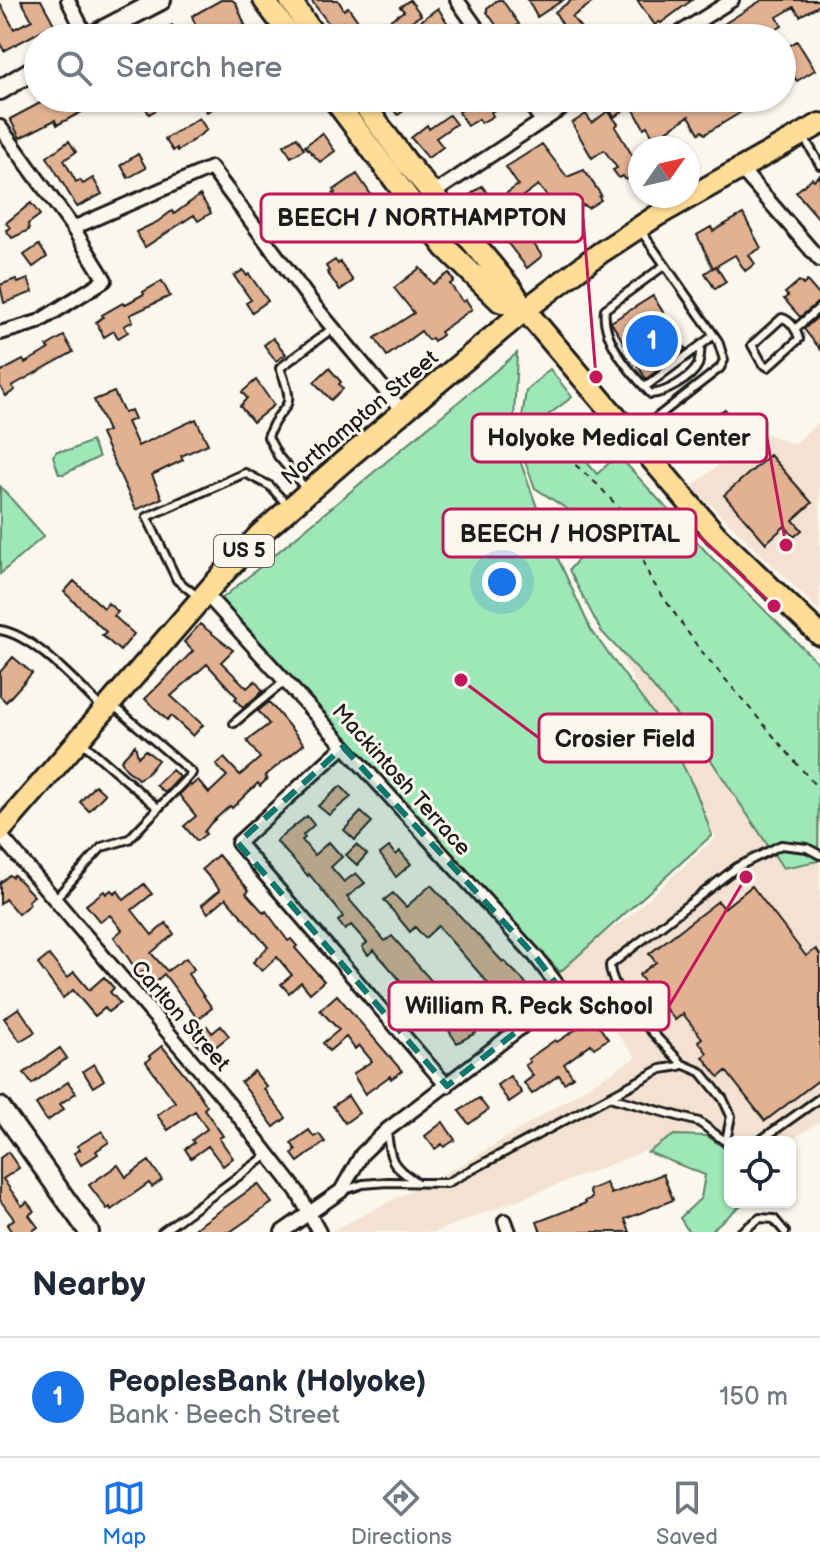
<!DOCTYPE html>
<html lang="en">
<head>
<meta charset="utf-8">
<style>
	:root { --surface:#fff; --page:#f2f2f3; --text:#1f2937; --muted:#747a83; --line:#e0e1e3; --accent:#1a73e8 }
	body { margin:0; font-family:"Balsamiq Sans",sans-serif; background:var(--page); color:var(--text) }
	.controls { position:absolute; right:24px; bottom:24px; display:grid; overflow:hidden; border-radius:12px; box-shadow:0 2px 6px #0004 }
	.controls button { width:72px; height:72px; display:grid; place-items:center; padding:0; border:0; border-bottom:2px solid var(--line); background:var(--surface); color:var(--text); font:40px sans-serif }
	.compass { position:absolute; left:628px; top:136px; width:72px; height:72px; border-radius:50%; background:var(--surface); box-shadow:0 2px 6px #0004; rotate:56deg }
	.you { position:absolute; left:502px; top:582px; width:28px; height:28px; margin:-20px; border:6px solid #fff; border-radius:50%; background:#1a73e8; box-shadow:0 0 0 12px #1a73e833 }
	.badge { display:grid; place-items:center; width:52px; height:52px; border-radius:50%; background:var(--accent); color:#fff; font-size:26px; font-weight:700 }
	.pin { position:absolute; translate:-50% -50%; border:4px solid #fff; box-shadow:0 2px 8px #0006 }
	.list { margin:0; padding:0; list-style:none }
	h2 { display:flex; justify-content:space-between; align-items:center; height:104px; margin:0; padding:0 32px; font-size:34px }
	h2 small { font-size:26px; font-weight:400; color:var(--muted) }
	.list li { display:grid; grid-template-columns:52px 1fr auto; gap:24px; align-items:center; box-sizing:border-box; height:120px; padding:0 32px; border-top:2px solid var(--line) }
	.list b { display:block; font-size:30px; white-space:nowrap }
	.list p { margin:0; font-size:26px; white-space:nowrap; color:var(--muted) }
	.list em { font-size:26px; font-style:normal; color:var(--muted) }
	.icon { flex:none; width:44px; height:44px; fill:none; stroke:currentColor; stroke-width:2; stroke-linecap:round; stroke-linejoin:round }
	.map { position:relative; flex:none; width:820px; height:1232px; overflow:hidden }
	.search { position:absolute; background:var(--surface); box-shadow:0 2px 6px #0004; left:24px; right:24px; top:24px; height:88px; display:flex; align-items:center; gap:20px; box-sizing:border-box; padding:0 28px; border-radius:44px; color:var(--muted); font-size:30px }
	.sheet { height:224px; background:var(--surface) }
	nav { display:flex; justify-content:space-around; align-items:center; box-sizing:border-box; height:112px; border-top:2px solid var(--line); background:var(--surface); font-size:22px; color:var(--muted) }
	nav a { display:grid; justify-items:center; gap:4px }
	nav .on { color:var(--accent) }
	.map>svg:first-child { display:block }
	.built { fill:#f3e2d1 }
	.green { fill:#9ee7b6; stroke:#5d8269; stroke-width:2 }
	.building { fill:#e1b192; stroke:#1c1c1c; stroke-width:2 }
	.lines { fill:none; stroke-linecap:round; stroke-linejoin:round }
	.lane-casing { stroke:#1c1c1c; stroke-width:12 }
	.street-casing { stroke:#1c1c1c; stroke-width:18 }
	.secondary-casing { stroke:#1c1c1c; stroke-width:24 }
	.primary-casing { stroke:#1c1c1c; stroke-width:26 }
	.path { stroke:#1c1c1c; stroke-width:2; stroke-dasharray:6 6; stroke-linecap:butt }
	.lane { stroke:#fbf7ec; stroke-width:6 }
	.street { stroke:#fbf7ec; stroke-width:12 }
	.secondary { stroke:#fbf7ec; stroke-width:18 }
	.primary { stroke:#ffdd96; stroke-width:20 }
	.marked { fill:#0f766e; fill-opacity:0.2; stroke:#0f766e; stroke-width:6; stroke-dasharray:16 10; stroke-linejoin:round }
	.labels { text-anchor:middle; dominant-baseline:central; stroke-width:6; stroke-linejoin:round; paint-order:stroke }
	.shield { fill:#fbf7ec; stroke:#5f5e5a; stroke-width:2 }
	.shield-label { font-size:20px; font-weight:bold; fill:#1c1c1c }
	.street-label { font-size:22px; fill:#1c1c1c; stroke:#fbf7ec }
	.leader { fill:none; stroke:#c2185b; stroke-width:3 }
	.callout-dot { fill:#c2185b; stroke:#fbf7ec; stroke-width:3 }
	.callout { fill:#fbf7ec; stroke:#c2185b; stroke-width:3 }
	.callout-label { font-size:24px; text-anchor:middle; font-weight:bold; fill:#1c1c1c }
</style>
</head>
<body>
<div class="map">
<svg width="820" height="1232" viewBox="0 0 820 1232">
	<rect width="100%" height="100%" fill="#fbf7ec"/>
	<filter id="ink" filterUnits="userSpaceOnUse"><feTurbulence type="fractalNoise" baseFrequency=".0125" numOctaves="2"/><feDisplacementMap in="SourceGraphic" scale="16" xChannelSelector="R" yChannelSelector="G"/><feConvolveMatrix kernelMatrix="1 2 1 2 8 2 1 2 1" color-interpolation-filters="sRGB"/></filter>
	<g filter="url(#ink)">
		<path class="built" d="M820,421V611L692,487L759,431L794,444Z
			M598,613L820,674V1121L789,1142H730V1157L707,1127L435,1232H330L465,1163L636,1057L586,996L552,972L628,917L716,837Z"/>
		<path class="green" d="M517,353L513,441L547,535L591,630L666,731L696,792L712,835L560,972L219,601Z
			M550,369L572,397L547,416L597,474L618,455L711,557L820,665L818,861L783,868L699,742L649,682L601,631L569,570L586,550L576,515L535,488L518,443L526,391Z
			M91,441L99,457L64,474H59L53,456L57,451L71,450Z
			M0,486L44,536L0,574Z
			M674,1135L707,1136L730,1152V1202H745L709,1232H689L680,1218L701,1198L705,1175L648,1152Z"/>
		<path class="building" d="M21,0H41L54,24L4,51L0,43V3L14,29L32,20Z
			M221,0H232L236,3L245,25L215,38H149L172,25L179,36L196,26L192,16Z
			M311,0H338L344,10L348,7L360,24L338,36Z
			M410,0L421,15L396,31L390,20L404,11L400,7Z
			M498,0H502L519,24L503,35L487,12V8Z
			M528,0H563L537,17Z
			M572,0H596L572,17L581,28L570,37L555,12Z
			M637,0H692L661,23L659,22L655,25Z
			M762,0H820V5L800,16L794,7L777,17L782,26L768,34L770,38H708L718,32L716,29Z
			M438,8L446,21L459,38H429L418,23Z
			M797,41L815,70L797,81L782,59V50Z
			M43,98H108L57,125L55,120L20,138L10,119L44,101Z
			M151,98H176L149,114L143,103Z
			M199,98H231L207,112Z
			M382,98H402L409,107L398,115Z
			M482,98H495L500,107L491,112L493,116L481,123L479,119L467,126L459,112Z
			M603,98H624L630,107L614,117Z
			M640,98H738L743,107V111L705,134L702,131L699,133L689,116L660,135L659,133L653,136L647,126L644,128L630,103Z
			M608,111L618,124L615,127L640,168V170L626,180L623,176L619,178L613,170L617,168L604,150L592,158L572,123L586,114L592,123Z
			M449,115L456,124L436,138L443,147L428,158L411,138L427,125L429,129Z
			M199,118L207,130L178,151L177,148L173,151L165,139Z
			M322,133L335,151L320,162L305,146Z
			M297,137L304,149L291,157L284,145Z
			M69,141L76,152L64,160L76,182L80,180L83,184L93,178L102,194L77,207L47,157Z
			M542,144L567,177L584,170L601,195L599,197L601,200L588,208L583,205L566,218L571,225L559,234L542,217L545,216L540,209L551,201L538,185L523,196L525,199L510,209L542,256L527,268L506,241L513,235L496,211L485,219L470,200L472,198L470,195L482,186L494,202L518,185L506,167Z
			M138,154L146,168L128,178L121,165Z
			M357,174L378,205L375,207L382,216L369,225L364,218L361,220L352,207L345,212L333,194L335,193L334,190Z
			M820,175V220L796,192L812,178L814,180Z
			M200,195L211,213L198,221L194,215L145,247L136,232L157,222L172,211L174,214Z
			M31,203L40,215L28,224L29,230L12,238L6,230L10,228L6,223Z
			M743,214L761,248L749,255L755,264L745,271L735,255L713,268L697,235L711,227L713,231Z
			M39,245L47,257L33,267L24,255Z
			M335,260L338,264L340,262L353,281L340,290L327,272L329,271L326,266Z
			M716,266L726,282L715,289L705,273Z
			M420,268L433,284L449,273L454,281L450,284L463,302L466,300L472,309L440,332L442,335L434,341L432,338L428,340L421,331L387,356L375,338L414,313L394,288Z
			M243,270L247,276L249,274L268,301L252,312L246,303L251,300L234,276Z
			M16,279L18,283L28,279L33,292L4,303L0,285Z
			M162,281L170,296L130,315L133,321L124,326L128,332L118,338L114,331L104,337L96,322L103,317L102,315L123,303L124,305L144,294L143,292Z
			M799,281L803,285L807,281L820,296V301L800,317L784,299L788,296L785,293Z
			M653,296L686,349L646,379L611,322Z
			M820,315V349L804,329Z
			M64,336L73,352L12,386L15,390L6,396L0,386V372L23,360L25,363L49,349L47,346Z
			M273,338L286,354L276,361L264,345Z
			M329,368L341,382L339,384L343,389L331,400L314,382Z
			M256,380L274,405L253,422L240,406L247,398L242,392Z
			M114,392L124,413L131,410L135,419L127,422L138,446L196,419L208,444L181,456L183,460L152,475L162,498L136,510L101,434L108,431L94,400Z
			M725,409L735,429L711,446L699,429L708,422L706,419Z
			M770,455L812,503L793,520L802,530L794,537L785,526L766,543L724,495Z
			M74,581L104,608L108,603L118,612L114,616L134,634L120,651L102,635L106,632L64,592Z
			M200,624L233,650L221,662L247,688L255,681L263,691L243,708L235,699L237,697L207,664L171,696L203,725L193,736L171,716L167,720L145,699L193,651L184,642Z
			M13,657L32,673L6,702L0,696V672Z
			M269,702L304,744L265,776L267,779L260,786L258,783L232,808L230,806L211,823L204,832L206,834L197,841L184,826L196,816L179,795L190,784L191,786L198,780L209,793L227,776L216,765L224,758L240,775L260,758L247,741L269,724L258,711Z
			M135,745L138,757L145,750L158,760L147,774L138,779L126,769L121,760Z
			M172,770L180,777L165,793L156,785Z
			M95,785L105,794L89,811L80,802Z
			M341,786L351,797L329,815L318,806Z
			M361,812L372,822L355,840L344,830Z
			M307,816L314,825L303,835L305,838L302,840L314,855L329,842L342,857L331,867L344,882L356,873L365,883L347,897L385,941L392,936L436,986L431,990L436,996L427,1004L422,999L419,1002L374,950L368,955L362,947L367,943L351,925L345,930L338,921L343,917L340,912L309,874L308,876L276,841Z
			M356,845L367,854L357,865L346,855Z
			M389,847L396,855L400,851L411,864L396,877L380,854Z
			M218,855L249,890L246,893L264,913L266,911L288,941L291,939L297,946L295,948L324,981L310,993L301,982L289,993L281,984L292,975L277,957L262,971L253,962L268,947L226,898L208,913L202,905L220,890L202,869Z
			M9,875L12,877L14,875L34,896L28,901L30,904L18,914L5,899L0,904V883Z
			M144,884L152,894L132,910L152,935L166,923L174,934L151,953L167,971L186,958L194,969L188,974L212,1008L198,1019L164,974L154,983L144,971L139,974L114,937L122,930L110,915L100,922L86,905L104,891L106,894L111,890L114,894L118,891L124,900Z
			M431,885L503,962L504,961L524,981L534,995L509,1014L500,1002L503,1000L438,926L425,938L415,927L410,932L384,900L393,893L406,907Z
			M752,886L806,956L816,949L820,955V1079L765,1121L726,1071L719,1077L703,1057L707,1053L698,1041L702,1038L683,1014L675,1020L639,975L656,962L649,954L718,901L724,908Z
			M49,955L67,978L74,972L89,990L104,977L114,988L110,992L120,1003L108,1012L105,1008L95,1016L73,990L63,998L38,964Z
			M337,995L402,1071L391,1079L390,1076L365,1094L353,1074L372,1061L359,1045L355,1049L346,1037L329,1051L323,1043L339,1030L320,1010Z
			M19,1008L35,1032L20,1041L4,1018Z
			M593,1018L608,1039L594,1048L591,1044L564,1064L573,1077L564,1083L559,1075L532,1094L524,1083L533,1076L525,1065L530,1062L528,1059L555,1040L557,1042Z
			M466,1019L476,1033L457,1043L449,1031Z
			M207,1026L212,1033L221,1026L229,1036L210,1051L204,1043L199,1047L192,1038Z
			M162,1046L192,1083L207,1106L204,1109L223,1136L219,1138L233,1158L223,1166L208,1146L191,1158L185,1149L194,1143L192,1140L207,1129L195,1111L168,1130L157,1115L175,1102L146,1062L151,1058L149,1056Z
			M60,1048L67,1058L32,1084L24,1073Z
			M94,1064L104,1080L93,1087L83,1071Z
			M254,1071L267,1087L264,1089L286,1118L274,1127L241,1082Z
			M510,1076L522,1093L509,1102L497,1085Z
			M68,1082L76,1093L60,1104L64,1109L47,1121L36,1104Z
			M348,1096L359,1113L345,1123L333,1106Z
			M479,1098L488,1110L469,1124L459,1111Z
			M443,1122L455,1140L444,1147L442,1144L435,1149L425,1136Z
			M309,1130L314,1137L319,1134L325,1142L298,1162L292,1154L296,1150L291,1143Z
			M102,1131L109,1142L96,1151L98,1154L81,1165L74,1153L80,1150L77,1146Z
			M8,1152L19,1168L3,1179L22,1206L27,1202L34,1211L29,1215L38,1227L31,1232H12L7,1225L14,1219L0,1200V1158Z
			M149,1161L162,1180L152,1187L149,1183L111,1210L110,1207L107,1209L89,1185L118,1165L126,1177Z
			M663,1174L673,1200L625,1219L630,1232H541L537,1222L586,1203L585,1201L592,1198L589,1190L606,1183L611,1194Z
			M258,1184L272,1203L230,1232H190Z"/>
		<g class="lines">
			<defs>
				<path id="lane" d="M804,137L820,165
					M665,265L605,309C601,340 631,373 651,394C665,393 691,379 698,365C700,360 700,351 701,345L714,335
					M782,318C791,320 797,331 799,339L768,367L762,363L752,345Z
					M795,329L820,307
					M645,387L701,345
					M634,435L720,368L724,360L718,341L641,231
					M306,489L278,456L268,437C279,399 300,418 280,368L333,328
					M197,596L177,580L147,517L245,473L270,486L288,506
					M0,630C34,635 77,684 102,708
					M234,723L285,681
					M82,742L158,808
					M55,899L102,847L129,839L192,773L114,706
					M682,1064L701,1072L723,1099L731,1116L726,1141
					M613,1098L699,1122L730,1145
					M387,1132C390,1159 391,1166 415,1181
					M758,1142L820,1098
					M345,1190L363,1184L388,1182L447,1183L661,1069L680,1066L682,1064C662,1041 610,995 610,965L737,867L781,845L807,848L820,855
					M162,1232L269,1154
					M741,1232L760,1218L774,1219L785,1232"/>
				<path id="street" d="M68,0L87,38
					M457,0L484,38
					M672,38L732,0
					M526,98L542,121
					M0,127L73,228L105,280L38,322L0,333
					M741,169L820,260
					M414,206L577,98
					M73,228L211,168L313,304L404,413
					M205,593L536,957L558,986V999L387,1130L362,1154L341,1191L282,1232
					M343,747L238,843L447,1086
					M0,835L229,1104L297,1191L319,1232
					M505,1221L509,1232"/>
				<path id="secondary" d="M88,38L161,0
					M0,90L38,67
					M0,1107L89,1232"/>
				<path id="primary" d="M264,0L292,38
					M290,0L316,38
					M333,98L445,247L500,301L525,310
					M359,98L407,163L513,291L525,310L716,535L820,635
					M0,831L212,586L260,534L344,461L525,310L600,253L658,215L820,124"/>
			</defs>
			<use href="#lane" class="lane-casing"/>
			<use href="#street" class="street-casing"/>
			<use href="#secondary" class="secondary-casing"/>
			<use href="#primary" class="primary-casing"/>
			<path class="path" d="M554,436L570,460L599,486L628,518L650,578L698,647L820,791"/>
			<use href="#lane" class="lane"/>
			<use href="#street" class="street"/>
			<use href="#secondary" class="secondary"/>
			<use href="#primary" class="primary"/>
		</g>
	</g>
	<path class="marked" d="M343,747L536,957L558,986V999L447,1086L238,843Z"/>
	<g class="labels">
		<rect class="shield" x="214" y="535" width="60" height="32" rx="6"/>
		<g class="shield-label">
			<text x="244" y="551">US 5</text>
		</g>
		<g class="street-label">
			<text transform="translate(360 418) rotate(-40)">Northampton Street</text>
			<text transform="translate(401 780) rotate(48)">Mackintosh Terrace</text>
			<text transform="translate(180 1016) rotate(49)">Carlton Street</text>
		</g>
	</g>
	<path class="leader" d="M596 377L583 218M786 545L767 438M774 606L696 533M461 680L539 738M746 877L669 1006"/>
	<g class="callout-dot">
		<circle cx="596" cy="377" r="8"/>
		<circle cx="786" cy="545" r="8"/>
		<circle cx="774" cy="606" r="8"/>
		<circle cx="461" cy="680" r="8"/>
		<circle cx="746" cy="877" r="8"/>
	</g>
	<g class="callout">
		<rect x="261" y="194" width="322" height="48" rx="8"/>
		<rect x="472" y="414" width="295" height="48" rx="8"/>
		<rect x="443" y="509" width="253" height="48" rx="8"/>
		<rect x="539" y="714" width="173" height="48" rx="8"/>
		<rect x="389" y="982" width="280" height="48" rx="8"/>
	</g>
	<g class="callout-label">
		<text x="422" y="226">BEECH / NORTHAMPTON</text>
		<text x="619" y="446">Holyoke Medical Center</text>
		<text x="570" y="542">BEECH / HOSPITAL</text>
		<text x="625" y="747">Crosier Field</text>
		<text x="529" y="1014">William R. Peck School</text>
	</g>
</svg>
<div class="controls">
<button><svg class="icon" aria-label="locate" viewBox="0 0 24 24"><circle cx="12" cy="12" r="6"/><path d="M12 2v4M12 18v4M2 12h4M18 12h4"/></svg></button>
</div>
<svg class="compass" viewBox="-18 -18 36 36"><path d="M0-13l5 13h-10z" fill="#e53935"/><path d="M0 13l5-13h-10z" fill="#747a83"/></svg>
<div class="you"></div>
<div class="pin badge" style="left:652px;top:341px">1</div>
<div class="search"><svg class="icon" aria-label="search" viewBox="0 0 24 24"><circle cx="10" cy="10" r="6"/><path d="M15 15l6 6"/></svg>Search here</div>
</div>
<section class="sheet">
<h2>Nearby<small></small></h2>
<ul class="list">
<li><span class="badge">1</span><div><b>PeoplesBank (Holyoke)</b><p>Bank · Beech Street</p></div><em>150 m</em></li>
</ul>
</section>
<nav>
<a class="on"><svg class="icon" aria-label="map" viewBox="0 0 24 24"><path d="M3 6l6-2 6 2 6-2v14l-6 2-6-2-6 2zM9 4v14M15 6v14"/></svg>Map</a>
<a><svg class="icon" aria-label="directions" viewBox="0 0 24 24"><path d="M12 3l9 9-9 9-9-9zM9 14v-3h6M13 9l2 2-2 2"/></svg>Directions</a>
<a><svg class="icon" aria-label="saved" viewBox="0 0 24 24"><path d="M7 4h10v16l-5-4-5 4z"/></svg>Saved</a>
</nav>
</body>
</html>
